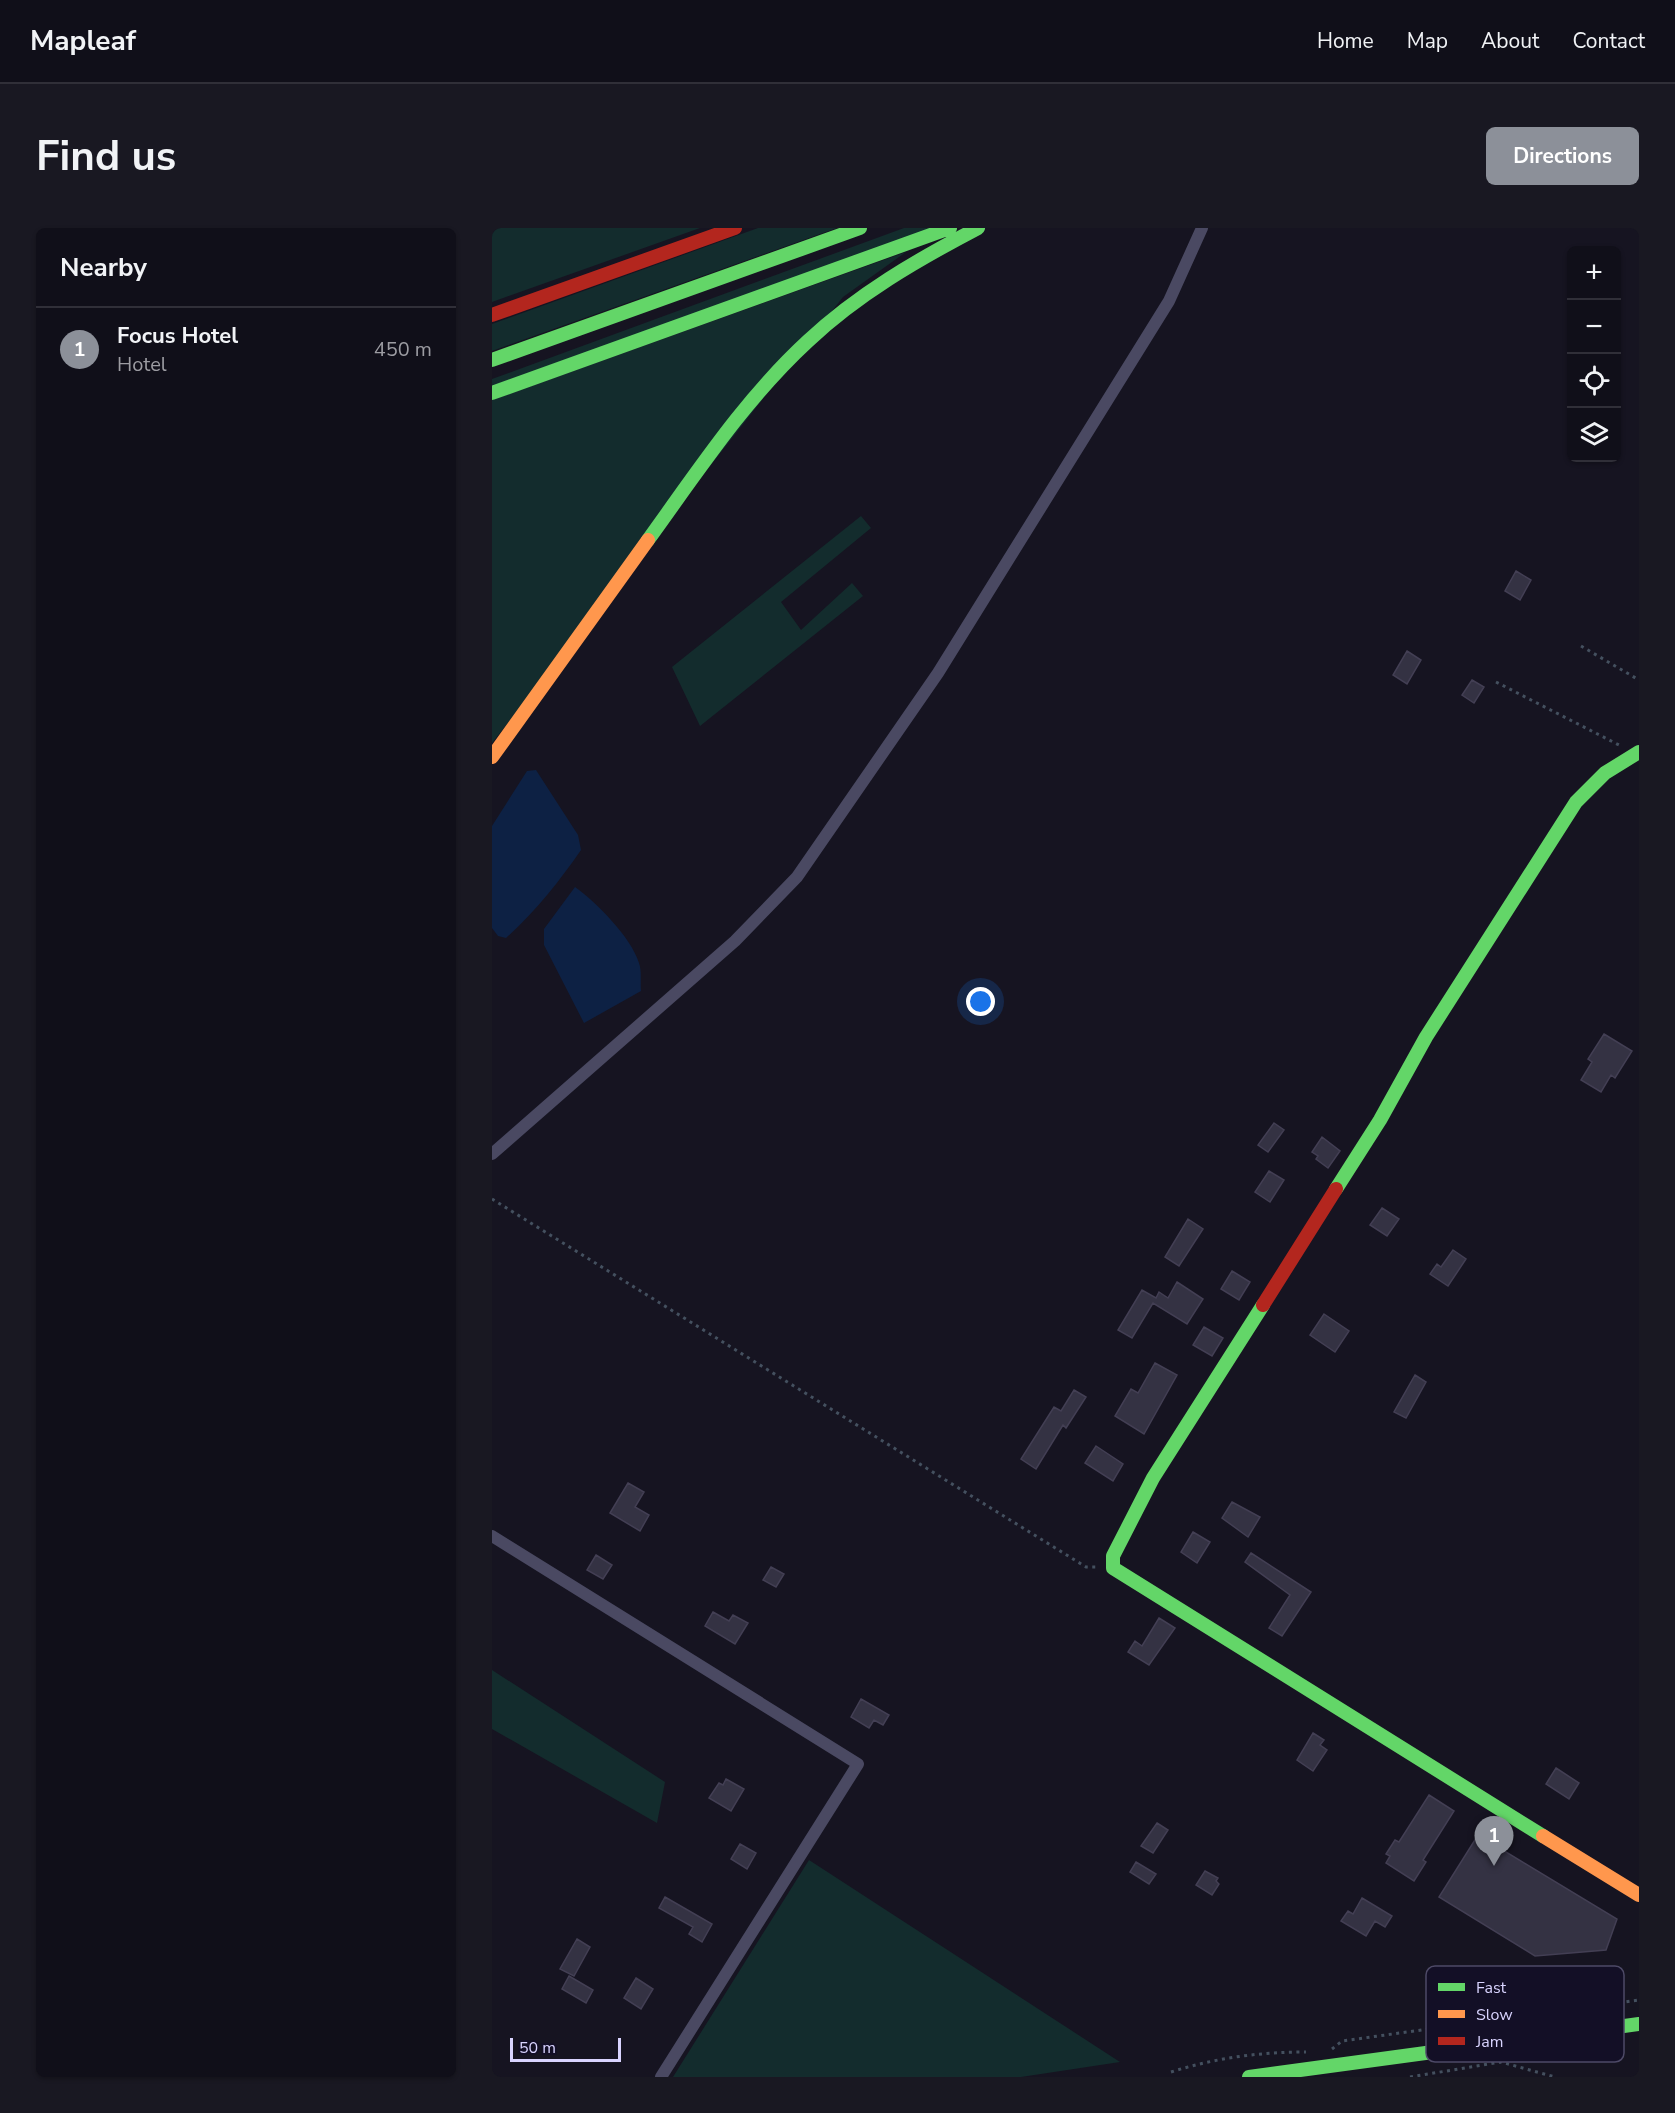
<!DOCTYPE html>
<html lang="en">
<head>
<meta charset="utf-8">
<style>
	:root { --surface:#100f19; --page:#191822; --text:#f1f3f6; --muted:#9c9ca2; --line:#302f38; --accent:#8c9099 }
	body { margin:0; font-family:"Nunito Sans",sans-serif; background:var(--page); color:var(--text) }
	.controls { position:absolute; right:18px; top:18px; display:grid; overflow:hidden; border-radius:9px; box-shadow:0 2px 4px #0004 }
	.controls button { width:54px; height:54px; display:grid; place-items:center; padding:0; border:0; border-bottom:2px solid var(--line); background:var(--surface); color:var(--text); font:30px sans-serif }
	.scale { position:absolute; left:18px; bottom:15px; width:111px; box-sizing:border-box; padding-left:6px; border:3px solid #d9d4ff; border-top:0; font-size:16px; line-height:21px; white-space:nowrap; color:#d9d4ff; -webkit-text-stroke:4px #130f26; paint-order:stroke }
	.you { position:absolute; left:489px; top:774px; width:21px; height:21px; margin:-15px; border:4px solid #fff; border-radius:50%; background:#1a73e8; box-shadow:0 0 0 9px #1a73e833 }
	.badge { display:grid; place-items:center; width:39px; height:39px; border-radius:50%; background:var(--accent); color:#fff; font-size:20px; font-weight:700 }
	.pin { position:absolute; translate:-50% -50px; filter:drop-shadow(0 2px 3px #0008) }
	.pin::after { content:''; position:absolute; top:32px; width:21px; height:18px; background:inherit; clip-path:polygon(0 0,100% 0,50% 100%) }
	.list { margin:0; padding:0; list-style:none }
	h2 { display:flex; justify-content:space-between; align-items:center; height:78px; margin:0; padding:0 24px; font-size:26px }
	h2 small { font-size:20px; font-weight:400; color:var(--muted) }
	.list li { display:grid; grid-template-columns:39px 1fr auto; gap:18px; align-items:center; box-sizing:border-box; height:84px; padding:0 24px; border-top:2px solid var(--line) }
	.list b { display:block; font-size:22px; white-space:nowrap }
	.list p { margin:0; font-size:20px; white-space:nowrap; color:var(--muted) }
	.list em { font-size:20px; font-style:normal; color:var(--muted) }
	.icon { flex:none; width:33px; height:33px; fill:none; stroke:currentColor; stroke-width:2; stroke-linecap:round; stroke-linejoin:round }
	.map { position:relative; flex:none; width:1147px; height:1849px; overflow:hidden; border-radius:9px }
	header { display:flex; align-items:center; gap:36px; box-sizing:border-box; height:84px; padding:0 30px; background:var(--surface); border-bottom:2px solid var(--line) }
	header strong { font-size:28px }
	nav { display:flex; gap:33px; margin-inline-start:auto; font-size:21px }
	.intro { display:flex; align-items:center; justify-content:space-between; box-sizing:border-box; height:144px; padding:0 36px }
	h1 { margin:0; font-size:42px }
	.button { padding:15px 27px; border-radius:9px; background:var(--accent); color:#fff; font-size:21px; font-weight:700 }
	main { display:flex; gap:36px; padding:0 36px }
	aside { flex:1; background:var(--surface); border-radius:9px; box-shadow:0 2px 4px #0004 }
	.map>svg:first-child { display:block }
	.green { fill:#132c2d }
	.water { fill:#0d2144 }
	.building { fill:#343243; stroke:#433f54; stroke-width:1.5 }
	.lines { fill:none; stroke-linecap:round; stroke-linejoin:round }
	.path { stroke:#44505f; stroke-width:3; stroke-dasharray:3 4.5; stroke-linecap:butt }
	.street { stroke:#4a4962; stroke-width:12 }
	.fast { stroke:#63d668; stroke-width:14 }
	.slow { stroke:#ff974d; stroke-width:14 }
	.jam { stroke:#b3261e; stroke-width:14 }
	.key { fill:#130f26; stroke:#4e4a67; stroke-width:1.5 }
	.key-label { font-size:16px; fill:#d9d4ff }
</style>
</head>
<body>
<header>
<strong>Mapleaf</strong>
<nav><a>Home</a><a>Map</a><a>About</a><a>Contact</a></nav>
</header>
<div class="intro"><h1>Find us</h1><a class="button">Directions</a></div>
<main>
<aside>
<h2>Nearby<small></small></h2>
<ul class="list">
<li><span class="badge">1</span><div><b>Focus Hotel</b><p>Hotel</p></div><em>450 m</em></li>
</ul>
</aside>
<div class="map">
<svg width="1147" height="1849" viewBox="0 0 1147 1849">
	<rect width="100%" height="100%" fill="#161421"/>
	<path class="green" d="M0,0H208L0,74Z
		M266,0H345L0,123V96Z
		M412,0H441L0,158V151Z
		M414,24L351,69L0,515V172Z
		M369,288L379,300L289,374L309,402L360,355L371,368L208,498L180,439Z
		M0,1442L173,1554L165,1595L0,1501Z
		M317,1632L628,1834L529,1849H181Z"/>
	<path class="water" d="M44,542L86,607L89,622C66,655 44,683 14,710L6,708L0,700V598L35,543Z
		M83,659C104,674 139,709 147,735C150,743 148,755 149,763L92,795L52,717V701Z"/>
	<path class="building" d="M1024,343L1039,352L1028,372L1013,363Z
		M915,423L929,432L915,456L901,447Z
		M980,452L992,459L982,475L970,467Z
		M1112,806L1140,823L1123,850L1119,847L1109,864L1089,852L1100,834L1096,831Z
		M782,895L792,902L776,924L766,917Z
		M830,909L848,923L836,940L824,931L826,928L820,924Z
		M777,943L792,952L778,974L763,964Z
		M890,980L907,991L895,1008L878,997Z
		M696,991L711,1001L687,1038L673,1029Z
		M961,1022L974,1031L956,1058L938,1046L945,1036L949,1039Z
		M740,1043L758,1054L747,1072L729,1061Z
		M685,1054L711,1071L695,1096L661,1075L640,1110L626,1102L650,1062L664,1070L667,1064L676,1070Z
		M832,1086L857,1103L843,1124L818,1107Z
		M712,1099L731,1110L720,1128L701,1117Z
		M663,1135L685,1147L652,1206L623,1188L639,1161L646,1165Z
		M923,1147L934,1154L914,1190L902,1184Z
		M582,1162L594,1169L574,1200L571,1197L544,1241L529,1231L562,1179L569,1183Z
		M604,1218L631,1236L621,1253L593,1235Z
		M136,1255L152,1264L143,1279L157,1287L148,1303L118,1285Z
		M740,1274L768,1289L756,1309L730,1290Z
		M701,1304L718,1314L705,1335L689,1324Z
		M759,1325L819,1364L790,1408L777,1400L798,1367L753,1334Z
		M104,1327L120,1337L111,1351L95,1342Z
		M279,1339L292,1346L284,1359L271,1352Z
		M221,1384L237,1393L241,1387L256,1395L243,1416L213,1398Z
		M667,1390L683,1400L657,1437L636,1424L643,1413L650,1418Z
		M369,1471L397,1487L391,1497L382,1492L377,1500L359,1489Z
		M821,1505L832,1512L828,1517L835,1522L821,1543L805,1532Z
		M1064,1540L1087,1555L1077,1571L1054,1556Z
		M234,1551L252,1561L239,1583L217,1570L227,1555L231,1557Z
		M937,1567L962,1583L931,1632L934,1634L922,1653L894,1635L898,1628L894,1626L903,1612L907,1614Z
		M665,1595L676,1602L661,1625L649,1618Z
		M986,1607L1125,1691L1114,1722L1043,1728L947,1669Z
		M248,1616L264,1625L255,1641L239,1631Z
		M644,1634L664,1646L657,1656L638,1644Z
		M713,1643L726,1650L724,1653L727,1656L720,1667L704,1657Z
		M173,1669L220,1696L210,1714L197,1706L201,1699L167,1680Z
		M870,1670L900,1688L893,1699L883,1693L874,1708L849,1693L856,1683L861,1686Z
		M85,1711L98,1719L82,1748L68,1741Z
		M77,1748L101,1762L94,1775L70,1761Z
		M144,1750L161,1761L149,1781L132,1770Z"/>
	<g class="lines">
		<path class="path" d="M1089,418L1147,452
			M1004,454L1127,517
			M0,971L594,1339H604
			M840,1821L850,1813L1147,1772
			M679,1844C723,1830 767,1824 814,1824
			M918,1849L1009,1834L1063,1849"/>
		<path class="street" d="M0,926L243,713L305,649L446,445L677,73L710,0
			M0,1308L366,1536L169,1849"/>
		<path class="fast" d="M0,132L368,0
			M0,165L458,0
			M156,312C206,243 253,171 316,113C366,66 425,32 486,0
			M844,961L888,892L934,809L1084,574L1113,545L1147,524
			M771,1077L661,1250L621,1328V1340L1051,1608
			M757,1849L1147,1796"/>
		<path class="slow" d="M0,529L156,312
			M1051,1608L1147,1667"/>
		<path class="jam" d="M0,87L243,0
			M771,1077L844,961"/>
	</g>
	<rect x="934" y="1738" width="198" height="96" rx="9" class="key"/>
	<rect x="946" y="1755" width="27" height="8" fill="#63d668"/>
	<rect x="946" y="1782" width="27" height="8" fill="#ff974d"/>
	<rect x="946" y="1809" width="27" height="8" fill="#b3261e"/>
	<g class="key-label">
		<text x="984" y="1765">Fast</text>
		<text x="984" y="1792">Slow</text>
		<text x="984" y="1819">Jam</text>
	</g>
</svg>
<div class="controls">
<button>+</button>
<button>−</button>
<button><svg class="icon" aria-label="locate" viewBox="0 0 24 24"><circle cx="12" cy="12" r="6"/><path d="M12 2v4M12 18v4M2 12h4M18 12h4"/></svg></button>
<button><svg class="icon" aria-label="layers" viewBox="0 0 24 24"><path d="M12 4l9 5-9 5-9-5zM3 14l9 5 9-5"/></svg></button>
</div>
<div class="scale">50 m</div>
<div class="you"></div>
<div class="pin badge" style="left:1002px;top:1638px">1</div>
</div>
</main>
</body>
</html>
